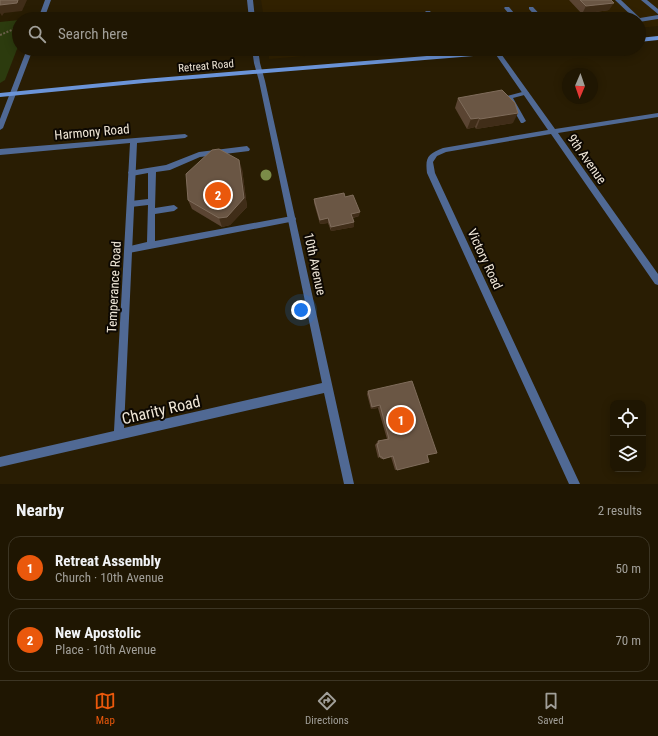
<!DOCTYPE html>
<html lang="en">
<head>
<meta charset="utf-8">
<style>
	:root { --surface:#1f1602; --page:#2c2311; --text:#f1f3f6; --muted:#a19f99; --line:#3c3524; --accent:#ea580c }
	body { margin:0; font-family:"Roboto Condensed",sans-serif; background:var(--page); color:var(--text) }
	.controls { position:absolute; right:12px; bottom:12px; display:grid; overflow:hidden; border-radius:8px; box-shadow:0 2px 10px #0003 }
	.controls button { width:36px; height:36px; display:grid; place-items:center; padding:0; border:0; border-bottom:1px solid var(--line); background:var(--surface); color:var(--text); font:20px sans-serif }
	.compass { position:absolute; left:562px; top:68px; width:36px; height:36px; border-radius:50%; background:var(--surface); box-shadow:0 2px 10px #0003; rotate:182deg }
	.you { position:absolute; left:301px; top:310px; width:14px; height:14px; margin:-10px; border:3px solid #fff; border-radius:50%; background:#1a73e8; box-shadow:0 0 0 6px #1a73e833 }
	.badge { display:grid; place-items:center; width:26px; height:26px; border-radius:50%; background:var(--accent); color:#fff; font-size:13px; font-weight:700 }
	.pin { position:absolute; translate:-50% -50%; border:2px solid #fff; box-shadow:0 1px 4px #0006 }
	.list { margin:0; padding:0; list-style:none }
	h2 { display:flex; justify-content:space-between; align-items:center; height:52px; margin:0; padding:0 16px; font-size:17px }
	h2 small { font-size:13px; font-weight:400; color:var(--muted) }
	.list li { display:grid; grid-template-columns:26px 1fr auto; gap:12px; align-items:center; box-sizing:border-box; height:64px; margin:0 8px 8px; padding:0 8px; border:1px solid var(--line); border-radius:12px }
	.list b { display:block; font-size:15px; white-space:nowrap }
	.list p { margin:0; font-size:13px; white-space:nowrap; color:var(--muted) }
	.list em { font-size:13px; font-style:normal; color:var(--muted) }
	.icon { flex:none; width:22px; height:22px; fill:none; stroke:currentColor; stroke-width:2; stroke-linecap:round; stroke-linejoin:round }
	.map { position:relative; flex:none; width:658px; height:484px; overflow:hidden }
	.search { position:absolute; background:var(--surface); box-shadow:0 2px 10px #0003; left:12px; right:12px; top:12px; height:44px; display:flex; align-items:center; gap:10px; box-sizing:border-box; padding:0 14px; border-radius:22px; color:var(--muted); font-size:15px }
	.sheet { height:196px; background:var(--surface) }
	nav { display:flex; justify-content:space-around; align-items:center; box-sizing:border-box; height:56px; border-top:1px solid var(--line); background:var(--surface); font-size:11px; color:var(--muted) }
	nav a { display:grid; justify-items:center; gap:2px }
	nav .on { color:var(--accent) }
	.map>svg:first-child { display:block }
	.built { fill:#312100 }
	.green { fill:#2c3b0e }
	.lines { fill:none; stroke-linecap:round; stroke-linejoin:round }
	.path { stroke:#6b604a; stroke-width:2; stroke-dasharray:2 1.5; stroke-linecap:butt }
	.service { fill:#506994; fill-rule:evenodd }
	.minor { fill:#506994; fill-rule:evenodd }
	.secondary { fill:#6b94d8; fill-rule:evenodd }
	.tree { fill:#7b8b48 }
	.wall { fill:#5a4432 }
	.shaded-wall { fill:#402d18 }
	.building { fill:#6a5644; stroke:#7f6c5b }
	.labels { text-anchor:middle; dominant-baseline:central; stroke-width:4; stroke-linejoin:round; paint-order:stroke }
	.far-street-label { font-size:11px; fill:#efe6d7; stroke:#0d0802 }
	.street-label { font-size:13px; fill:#efe6d7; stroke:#0d0802 }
	.near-street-label { font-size:16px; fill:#efe6d7; stroke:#0d0802 }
</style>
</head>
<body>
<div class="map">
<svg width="658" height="484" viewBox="0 0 658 484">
	<rect width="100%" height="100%" fill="#291d03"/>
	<path class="built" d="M261,0H658V26L639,28V19H264Z
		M268,49H388L269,59Z"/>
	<path class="green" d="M19,20V44L5,80L0,83V22Z"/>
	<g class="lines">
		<path class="path" d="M0,35L19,27"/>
		<path class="service" d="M615,0H621L640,18L658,15V19L639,22V19H635Z
			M641,0H647L658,9V14Z
			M505,7H509L519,19H513L504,8Z
			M529,7H533L544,19H538L529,9Z
			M426,11H430L436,19H430L425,12Z
			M450,49H456L460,55L459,56H455Z
			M526,91L529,93L528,94L513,98L526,121L523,123H521L506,97L507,96Z
			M247,146L250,149L249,151L200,157L170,170L156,172L155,208L174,205L178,208L174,211L155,214V241L292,216L295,217L296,219L295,221L129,253L126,251L125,249L126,247L147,242L148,205L131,207L127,204L131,201L148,199V173L132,176L128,173L129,171L166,165L199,152Z"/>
		<path class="minor" d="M45,0H51L44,19H38Z
			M247,0H253L255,19H249Z
			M27,49H33L3,128L0,130V119Z
			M252,49H258L260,63L265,81L354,484H344L324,393L0,467V457L114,431L130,143L0,155V149L185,134L188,136L185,138L137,143L124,428L322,383L259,81L254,63Z
			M497,50L499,51L555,129L658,113V117L558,133L658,274V285L655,284L551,134L446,152L437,156L433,162L435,173L580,484H569L427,173C425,157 428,154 443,148L548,130L494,52Z"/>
		<path class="secondary" d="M658,36V40L639,42V38Z
			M512,49H536L533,51L144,83L0,97V93L144,79Z"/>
	</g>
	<circle class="tree" cx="266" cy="175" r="5.5"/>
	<path class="wall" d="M569,0H611L609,10L582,14Z
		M458,98L513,123L476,129L475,127L467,129L455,108Z
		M242,169L247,207L230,225L222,227L192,209L188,200Z
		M345,197L359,216L353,218L354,222V227L331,231L328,223L320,224L314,203V199Z
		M368,391L427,455L429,462L395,470L391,457L381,459L380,457L378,458L375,445L378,441L387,439L378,408L371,409L367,394Z"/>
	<path class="shaded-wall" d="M18,0H27L22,11L4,13L2,16L0,13V5Z
		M614,3L609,10L582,14L586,6Z
		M518,113L513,123L476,129L480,119Z
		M479,118L475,127L467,129L471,119Z
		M239,160L242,169L247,207L230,225L222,227L219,218Z
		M360,212L359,216L351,218V214Z
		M328,218V223L320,224V220Z
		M354,222V227L331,231V227Z
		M380,405L378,408L371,409L372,407Z"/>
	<path class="building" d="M0,0H18L17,3L0,5Z
		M580,0H611L614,3L586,6Z
		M502,90L515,103L518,113L480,119L479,118L471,119L458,98Z
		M219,149L239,160L244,198L227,217L219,218L188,200L186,174L212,150Z
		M344,193L345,197L353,195L360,212L351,214L354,222L331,227L328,218L320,220L314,199Z
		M412,381L437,453L427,455L429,462L397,470L393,456L383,459L382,457H380L377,444L379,443L378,441L389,439L380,405L372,407L368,391Z"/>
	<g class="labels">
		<g class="far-street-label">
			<text transform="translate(206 66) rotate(-5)">Retreat Road</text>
		</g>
		<g class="street-label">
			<text transform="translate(92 132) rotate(-5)">Harmony Road</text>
			<text transform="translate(587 159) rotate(55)">9th Avenue</text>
			<text transform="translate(485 259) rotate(65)">Victory Road</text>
			<text transform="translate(315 264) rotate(78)">10th Avenue</text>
			<text transform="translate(114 287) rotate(-87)">Temperance Road</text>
		</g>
		<g class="near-street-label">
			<text transform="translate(161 410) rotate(-13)">Charity Road</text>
		</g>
	</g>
</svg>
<div class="controls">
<button><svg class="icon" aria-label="locate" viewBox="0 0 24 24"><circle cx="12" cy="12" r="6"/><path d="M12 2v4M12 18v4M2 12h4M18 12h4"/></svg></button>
<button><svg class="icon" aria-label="layers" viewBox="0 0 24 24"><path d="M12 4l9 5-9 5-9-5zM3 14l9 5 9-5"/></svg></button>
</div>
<svg class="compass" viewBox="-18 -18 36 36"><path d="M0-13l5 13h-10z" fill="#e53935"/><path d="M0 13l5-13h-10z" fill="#a19f99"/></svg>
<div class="you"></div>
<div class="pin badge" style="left:401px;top:420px">1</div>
<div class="pin badge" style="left:218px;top:195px">2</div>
<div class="search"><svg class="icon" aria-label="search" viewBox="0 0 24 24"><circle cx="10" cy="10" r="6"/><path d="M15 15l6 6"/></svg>Search here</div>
</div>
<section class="sheet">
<h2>Nearby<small>2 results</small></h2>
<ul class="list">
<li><span class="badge">1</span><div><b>Retreat Assembly</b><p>Church · 10th Avenue</p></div><em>50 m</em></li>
<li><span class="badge">2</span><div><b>New Apostolic</b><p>Place · 10th Avenue</p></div><em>70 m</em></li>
</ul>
</section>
<nav>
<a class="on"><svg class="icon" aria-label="map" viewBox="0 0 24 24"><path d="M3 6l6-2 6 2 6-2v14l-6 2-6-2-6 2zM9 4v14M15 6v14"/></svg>Map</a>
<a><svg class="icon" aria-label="directions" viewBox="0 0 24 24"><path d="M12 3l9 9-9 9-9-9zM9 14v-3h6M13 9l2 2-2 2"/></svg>Directions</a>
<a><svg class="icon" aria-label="saved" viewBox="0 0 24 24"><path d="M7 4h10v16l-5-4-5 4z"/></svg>Saved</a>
</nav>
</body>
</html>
